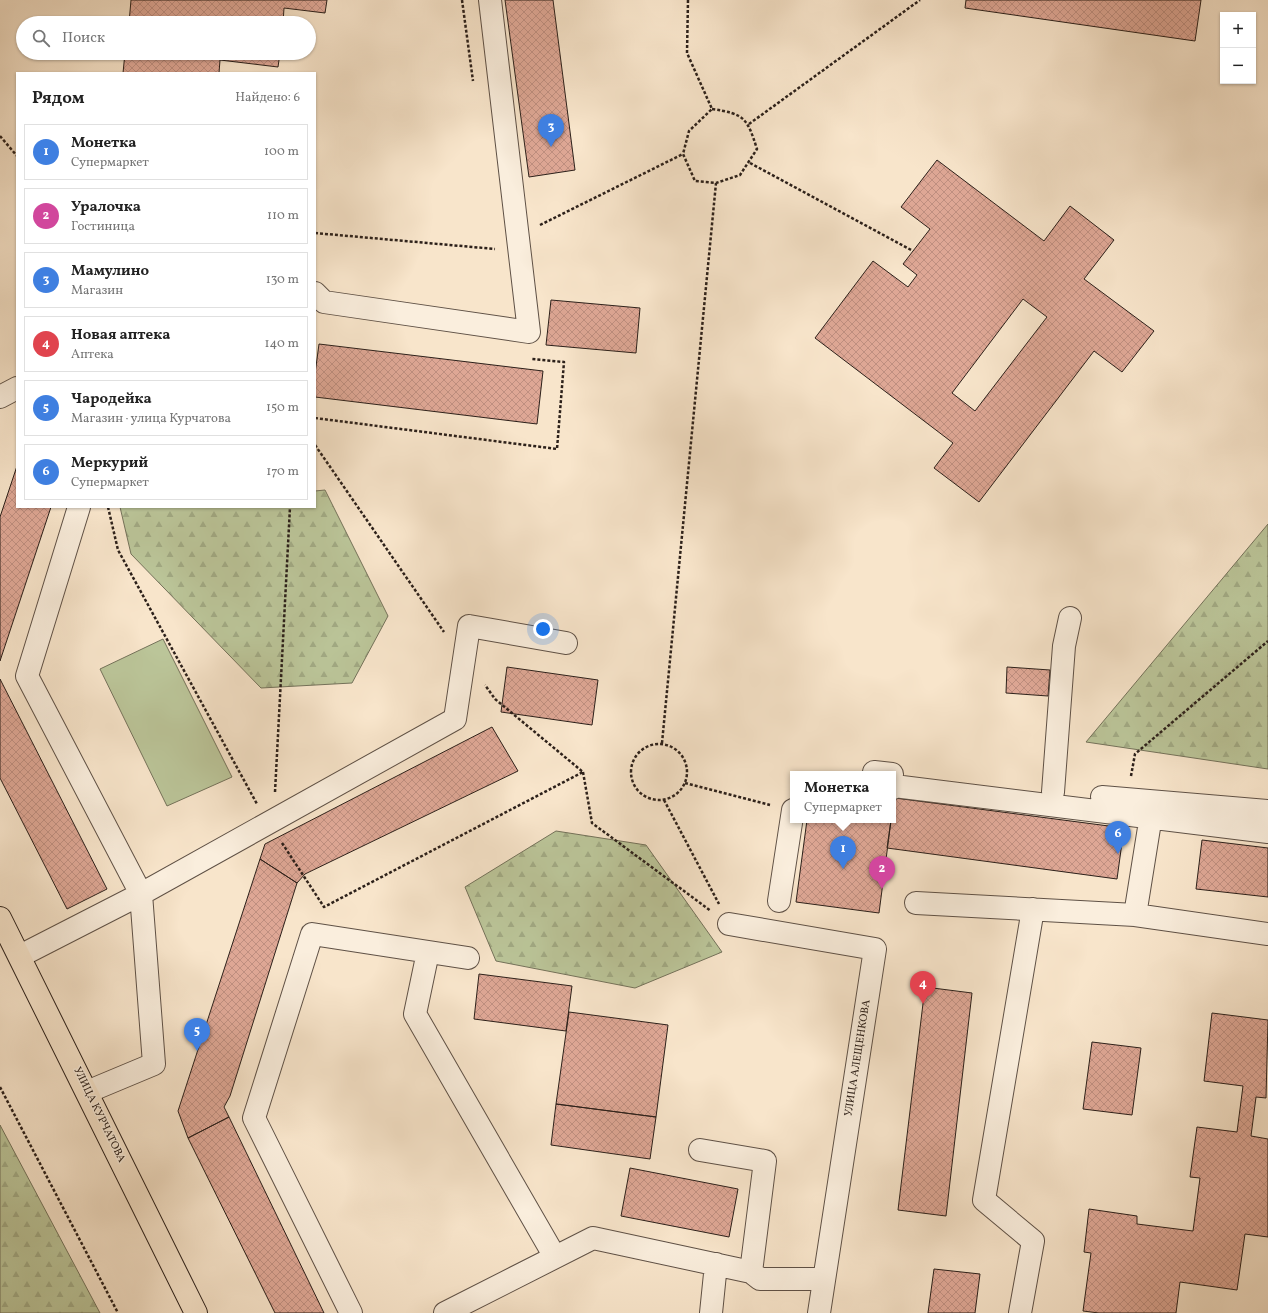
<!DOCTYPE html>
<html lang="ru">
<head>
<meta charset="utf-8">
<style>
	:root { --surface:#fff; --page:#f2f2f2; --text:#222; --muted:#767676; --line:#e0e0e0; --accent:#7c3aed }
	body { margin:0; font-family:Vollkorn,serif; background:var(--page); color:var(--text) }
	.controls { position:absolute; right:12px; top:12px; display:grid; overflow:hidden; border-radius:0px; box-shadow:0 1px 3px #0004 }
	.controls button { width:36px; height:36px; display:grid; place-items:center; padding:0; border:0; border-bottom:1px solid var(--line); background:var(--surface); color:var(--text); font:20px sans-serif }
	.you { position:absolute; left:543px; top:629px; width:14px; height:14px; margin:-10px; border:3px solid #fff; border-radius:50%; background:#1a73e8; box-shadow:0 0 0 6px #1a73e833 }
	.badge { display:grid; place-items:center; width:26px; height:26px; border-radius:50%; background:var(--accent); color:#fff; font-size:13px; font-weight:700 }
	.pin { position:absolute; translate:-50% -33px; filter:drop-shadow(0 1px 2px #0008) }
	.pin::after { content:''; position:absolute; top:21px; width:14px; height:12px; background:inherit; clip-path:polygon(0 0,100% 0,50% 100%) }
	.popup { position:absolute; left:790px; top:771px; width:106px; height:52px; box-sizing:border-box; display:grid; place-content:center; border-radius:0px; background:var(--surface); filter:drop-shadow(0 1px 3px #0005); font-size:13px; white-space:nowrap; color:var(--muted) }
	.popup b { font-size:15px; color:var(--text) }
	.popup::after { content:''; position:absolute; left:50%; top:100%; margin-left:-8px; border:8px solid transparent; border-top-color:var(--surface) }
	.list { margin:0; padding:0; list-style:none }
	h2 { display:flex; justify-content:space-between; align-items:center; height:52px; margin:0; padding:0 16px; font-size:17px }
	h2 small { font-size:13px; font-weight:400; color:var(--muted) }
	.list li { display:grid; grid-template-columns:26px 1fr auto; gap:12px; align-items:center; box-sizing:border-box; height:56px; margin:0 8px 8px; padding:0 8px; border:1px solid var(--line); border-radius:0px }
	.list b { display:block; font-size:15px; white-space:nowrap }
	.list p { margin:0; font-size:13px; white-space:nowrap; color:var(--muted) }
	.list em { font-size:13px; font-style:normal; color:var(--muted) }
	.icon { flex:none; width:22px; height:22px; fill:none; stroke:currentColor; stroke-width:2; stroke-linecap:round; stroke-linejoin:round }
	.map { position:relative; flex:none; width:1268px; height:1313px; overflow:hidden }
	.search { position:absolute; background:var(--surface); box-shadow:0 1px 3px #0004; left:16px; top:16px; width:300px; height:44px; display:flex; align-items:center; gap:10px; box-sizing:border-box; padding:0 14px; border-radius:22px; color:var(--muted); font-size:15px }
	.panel { position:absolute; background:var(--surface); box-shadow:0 1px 3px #0004; left:16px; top:72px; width:300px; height:436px; border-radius:0px }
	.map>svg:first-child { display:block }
	.forest { fill:url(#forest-firs); stroke:#74725a }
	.pitch { fill:#bbc599; stroke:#74725a }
	.building { fill:url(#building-cross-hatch); stroke:#2c201a; fill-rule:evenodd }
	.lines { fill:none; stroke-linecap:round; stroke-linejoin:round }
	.minor-casing { stroke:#5f5146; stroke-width:24 }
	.major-casing { stroke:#2c201a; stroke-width:24 }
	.path { stroke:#2c201a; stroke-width:2.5; stroke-dasharray:3 2; stroke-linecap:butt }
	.minor { stroke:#faeedd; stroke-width:22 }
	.major { stroke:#f8e5cb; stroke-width:22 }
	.labels { text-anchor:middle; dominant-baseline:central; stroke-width:3; stroke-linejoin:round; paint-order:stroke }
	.street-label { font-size:11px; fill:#2c201a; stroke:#faeedd }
</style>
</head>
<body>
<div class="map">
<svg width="1268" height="1313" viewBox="0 0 1268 1313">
	<defs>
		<pattern id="forest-firs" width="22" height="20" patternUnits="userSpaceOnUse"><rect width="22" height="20" fill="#bbc599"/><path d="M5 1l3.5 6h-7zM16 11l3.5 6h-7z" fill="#a1a983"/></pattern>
		<pattern id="building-cross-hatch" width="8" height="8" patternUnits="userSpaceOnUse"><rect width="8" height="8" fill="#dea795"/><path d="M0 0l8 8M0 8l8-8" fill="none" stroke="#bf8f80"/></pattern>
	</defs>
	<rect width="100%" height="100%" fill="#f8e5cb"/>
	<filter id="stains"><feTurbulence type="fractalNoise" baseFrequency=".005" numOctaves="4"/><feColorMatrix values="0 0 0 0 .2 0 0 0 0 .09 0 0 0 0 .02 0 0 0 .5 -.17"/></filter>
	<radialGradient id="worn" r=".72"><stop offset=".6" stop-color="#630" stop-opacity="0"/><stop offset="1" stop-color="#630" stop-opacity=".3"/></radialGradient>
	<path class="forest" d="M325,490L388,616L352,683L261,688L131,554L120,507H315V491Z
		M1268,524V769L1086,742Z
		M556,831L646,845L722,952L635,988L496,961L465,887Z
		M0,1125L100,1313H0Z"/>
	<path class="pitch" d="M163,639L232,777L167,806L100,669Z"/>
	<path class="building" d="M131,0H327L325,13L284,8L283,23H129Z
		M505,0H553L575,170L529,177Z
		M966,0H1201L1195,41L965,8Z
		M125,53H280L278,67L220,60L219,73H123Z
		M937,160L1044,241L1070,206L1114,240L1084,279L1154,331L1122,372L1094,351L979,502L934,468L953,443L815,338L873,261L908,287L917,275L903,264L930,229L901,207ZM1023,299L1047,317L975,411L952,393Z
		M551,300L640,308L636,353L546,345Z
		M319,344L543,371L537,424L315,397V374Z
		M17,466V507H51L0,661V517Z
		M507,667L598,680L592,725L501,712Z
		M1007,667L1050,670L1048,696L1006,693Z
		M0,679L107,889L67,909L0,778Z
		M492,727L518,771L305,874L297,883L260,859L265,844Z
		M895,798L1124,828L1117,879L887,848L891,820H893Z
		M807,820L891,821L879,913L796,902Z
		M1202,840L1268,848V897L1196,889Z
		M260,859L297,883L230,1096L224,1107L229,1117L188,1138L178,1111Z
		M479,974L572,986L566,1031L474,1019Z
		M925,987L972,993L946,1216L898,1210Z
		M569,1012L668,1025L656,1117L556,1104Z
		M1212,1013L1268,1020L1266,1098L1256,1097L1251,1136L1268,1139V1237L1245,1234L1237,1290L1180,1282L1176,1313H1099L1083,1311L1091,1253L1084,1252L1089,1209L1137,1216V1224L1193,1231L1200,1178L1190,1177L1197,1127L1237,1132L1243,1086L1204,1081Z
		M1092,1042L1141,1048L1132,1115L1083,1109Z
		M556,1104L656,1117L650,1159L551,1145Z
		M229,1117L324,1313H275L188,1138Z
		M630,1168L738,1189L729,1237L621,1216Z
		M934,1269L980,1274L975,1313H928Z"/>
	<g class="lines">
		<defs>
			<path id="minor" d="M315,293L324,302L529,332L490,0
				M0,397L17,388
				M79,507L27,676L141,894L154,1064L87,1092
				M874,772L892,774
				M893,788L894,786L1268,832
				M1053,792L1064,646L1070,618
				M1102,797L1268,811
				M779,901L793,810
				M916,903L1135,915L1268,934
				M1135,915L1153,803
				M729,924L875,949L819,1313
				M428,952L415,1014L555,1257
				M20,956L141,894L455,719L469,626L566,643
				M700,1150L765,1161L751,1272
				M351,1313L254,1118L312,934L468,958
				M445,1313L593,1238L751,1272L760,1279H824
				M711,1313L716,1264
				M1020,1313L1033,1241L984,1200L1033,909"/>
			<path id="major" d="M0,918L196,1313"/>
		</defs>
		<use href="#minor" class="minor-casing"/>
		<use href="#major" class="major-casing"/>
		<path class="path" d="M462,0L473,81
			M688,0L687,53L712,109
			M712,109C745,114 747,118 757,149L740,175L716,183L695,181L683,154L689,131Z
			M749,124L920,0
			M0,136L17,156
			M750,163L913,251
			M540,225L683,154
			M315,233L495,249
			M315,418L557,449L564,362L532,359
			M315,445L444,632
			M108,507L118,550L257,804
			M662,743L716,183
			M631 772a28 28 0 1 1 56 0a28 28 0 1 1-56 0Z
			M583,772L592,823L711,911
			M1131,776L1135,754L1268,641
			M685,783L770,805
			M275,792L290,507
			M664,800L719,904
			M282,843L324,907L583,772L495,699L485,685
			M0,1087L118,1313"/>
		<use href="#minor" class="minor"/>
		<use href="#major" class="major"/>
	</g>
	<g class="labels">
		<g class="street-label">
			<text transform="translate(858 1058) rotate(-81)">УЛИЦА АЛЕЩЕНКОВА</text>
			<text transform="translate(99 1115) rotate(64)">УЛИЦА КУРЧАТОВА</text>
		</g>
	</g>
	<rect width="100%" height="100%" filter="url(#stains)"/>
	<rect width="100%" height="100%" fill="url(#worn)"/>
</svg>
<div class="controls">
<button>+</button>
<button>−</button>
</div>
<div class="you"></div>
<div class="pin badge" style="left:843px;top:869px;background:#3f7fe0">1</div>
<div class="popup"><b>Монетка</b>Супермаркет</div>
<div class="pin badge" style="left:882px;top:889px;background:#d1479c">2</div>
<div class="pin badge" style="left:551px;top:147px;background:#3f7fe0">3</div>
<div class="pin badge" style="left:923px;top:1004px;background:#e0444e">4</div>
<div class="pin badge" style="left:197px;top:1051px;background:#3f7fe0">5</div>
<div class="pin badge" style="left:1118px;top:854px;background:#3f7fe0">6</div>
<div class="search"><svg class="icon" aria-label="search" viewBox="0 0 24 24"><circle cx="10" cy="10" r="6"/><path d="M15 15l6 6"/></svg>Поиск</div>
<section class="panel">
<h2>Рядом<small>Найдено: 6</small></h2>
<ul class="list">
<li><span class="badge" style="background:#3f7fe0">1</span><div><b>Монетка</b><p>Супермаркет</p></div><em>100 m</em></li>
<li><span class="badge" style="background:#d1479c">2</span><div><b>Уралочка</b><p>Гостиница</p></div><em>110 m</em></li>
<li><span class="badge" style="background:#3f7fe0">3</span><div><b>Мамулино</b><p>Магазин</p></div><em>130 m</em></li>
<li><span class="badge" style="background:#e0444e">4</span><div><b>Новая аптека</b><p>Аптека</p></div><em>140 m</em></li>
<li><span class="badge" style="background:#3f7fe0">5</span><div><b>Чародейка</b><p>Магазин · улица Курчатова</p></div><em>150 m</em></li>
<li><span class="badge" style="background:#3f7fe0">6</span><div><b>Меркурий</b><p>Супермаркет</p></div><em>170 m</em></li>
</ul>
</section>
</div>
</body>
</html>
